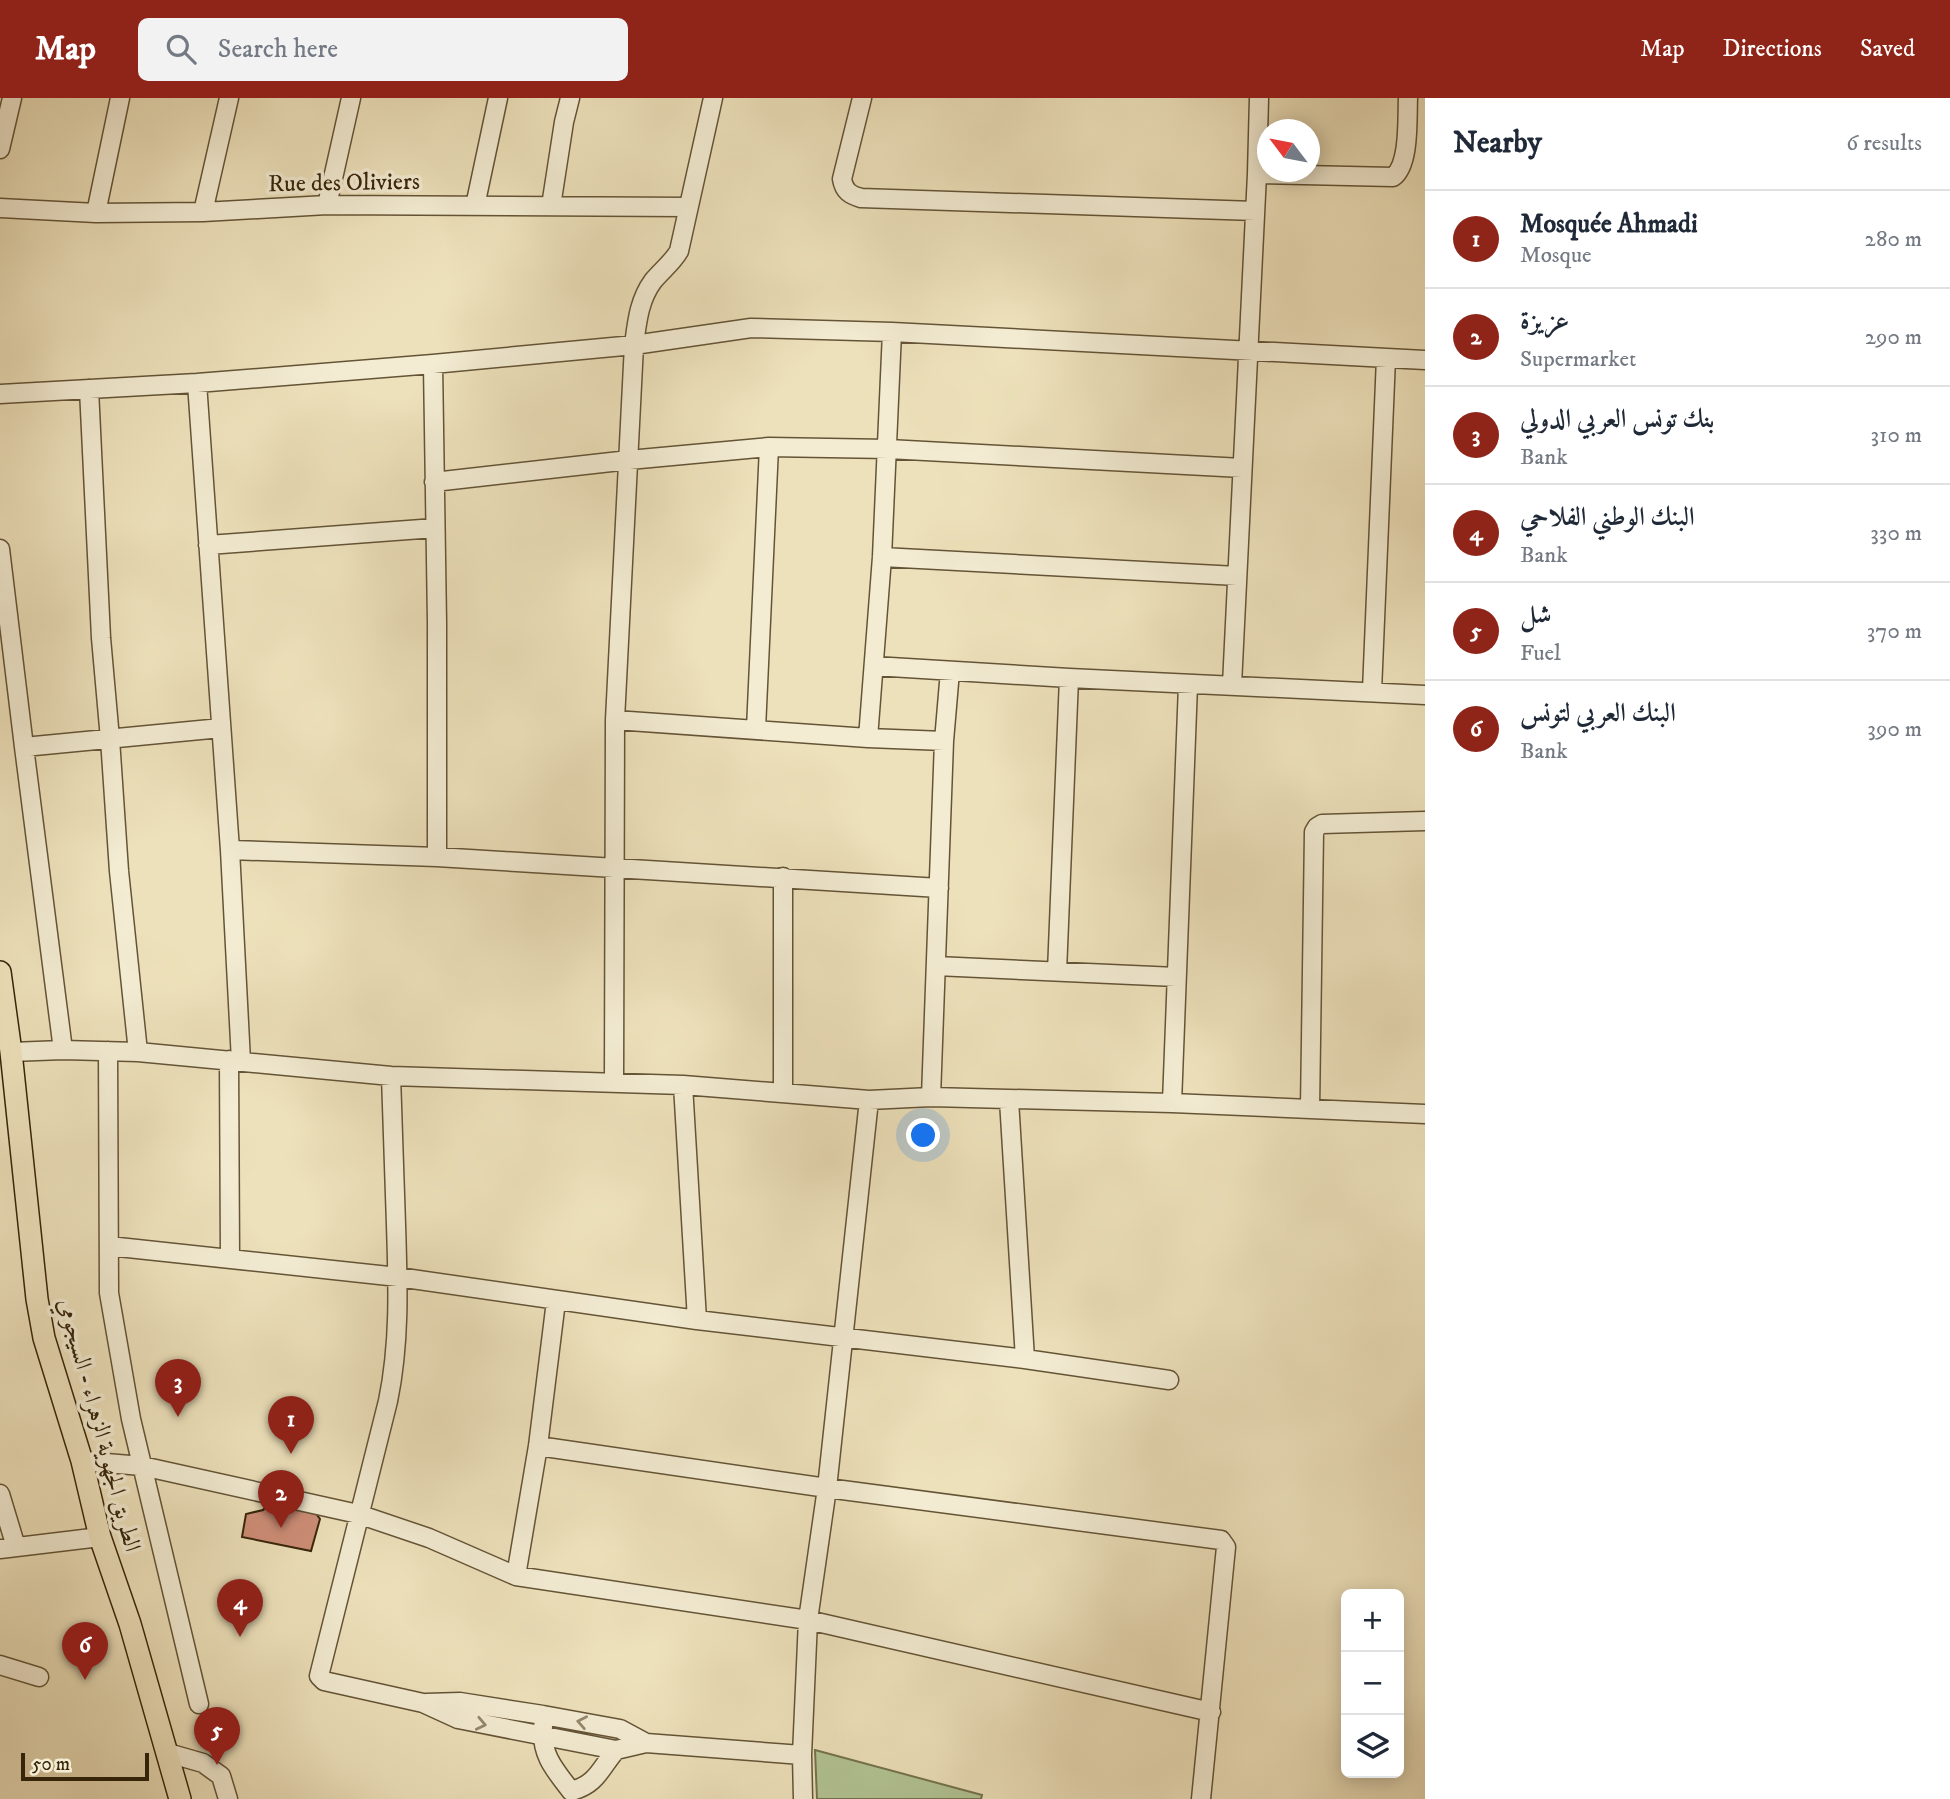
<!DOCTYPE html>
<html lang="en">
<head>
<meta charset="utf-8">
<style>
	:root { --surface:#fff; --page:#f2f2f3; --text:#1f2937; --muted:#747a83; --line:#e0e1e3; --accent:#8f2418 }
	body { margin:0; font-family:"IM FELL DW Pica",Amiri,serif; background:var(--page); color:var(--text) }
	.controls { position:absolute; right:21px; bottom:21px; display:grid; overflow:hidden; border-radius:10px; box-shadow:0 4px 18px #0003 }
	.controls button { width:63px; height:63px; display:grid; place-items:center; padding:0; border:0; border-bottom:2px solid var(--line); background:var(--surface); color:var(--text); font:35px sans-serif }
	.compass { position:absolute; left:1257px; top:21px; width:63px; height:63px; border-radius:50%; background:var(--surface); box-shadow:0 4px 18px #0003; rotate:302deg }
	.scale { position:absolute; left:21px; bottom:18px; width:128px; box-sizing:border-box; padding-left:7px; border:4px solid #37250a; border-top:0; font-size:19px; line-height:24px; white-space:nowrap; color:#37250a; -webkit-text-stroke:5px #f3ecd3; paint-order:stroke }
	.you { position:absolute; left:924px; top:1038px; width:24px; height:24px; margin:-18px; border:5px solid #fff; border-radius:50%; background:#1a73e8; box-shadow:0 0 0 10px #1a73e833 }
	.badge { display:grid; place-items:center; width:46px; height:46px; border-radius:50%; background:var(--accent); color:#fff; font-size:23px; font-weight:700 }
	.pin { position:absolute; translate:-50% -58px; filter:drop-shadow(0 2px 4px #0008) }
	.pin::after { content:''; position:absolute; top:37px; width:24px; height:21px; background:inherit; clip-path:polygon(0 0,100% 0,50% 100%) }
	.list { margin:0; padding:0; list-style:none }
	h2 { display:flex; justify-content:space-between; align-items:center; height:91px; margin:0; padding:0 28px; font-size:30px }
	h2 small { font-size:23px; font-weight:400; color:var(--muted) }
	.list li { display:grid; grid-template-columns:46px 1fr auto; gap:21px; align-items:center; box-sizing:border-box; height:98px; padding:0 28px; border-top:2px solid var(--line) }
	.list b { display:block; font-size:26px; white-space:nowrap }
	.list p { margin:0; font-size:23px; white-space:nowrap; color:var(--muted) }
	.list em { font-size:23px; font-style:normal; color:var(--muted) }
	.icon { flex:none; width:38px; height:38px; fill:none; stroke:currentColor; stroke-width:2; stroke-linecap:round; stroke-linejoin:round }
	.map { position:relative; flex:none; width:1425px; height:1701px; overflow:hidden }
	header { display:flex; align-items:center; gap:42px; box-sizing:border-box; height:98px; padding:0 35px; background:var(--accent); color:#fff }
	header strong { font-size:33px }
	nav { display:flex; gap:38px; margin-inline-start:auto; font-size:24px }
	.search { width:490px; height:63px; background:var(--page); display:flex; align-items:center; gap:18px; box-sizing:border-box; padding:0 24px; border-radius:10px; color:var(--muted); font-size:26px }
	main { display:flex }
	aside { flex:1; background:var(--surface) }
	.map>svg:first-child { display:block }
	.green { fill:#b2c494; stroke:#74744f; stroke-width:2 }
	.building { fill:#ce8e78; stroke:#37250a; stroke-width:2 }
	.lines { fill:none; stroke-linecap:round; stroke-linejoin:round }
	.minor-casing { stroke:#645436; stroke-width:21 }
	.major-casing { stroke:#37250a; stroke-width:24 }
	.minor { stroke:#f3ecd3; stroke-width:18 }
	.major { stroke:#ede1bb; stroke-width:21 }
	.oneway { stroke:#95886e }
	.labels { text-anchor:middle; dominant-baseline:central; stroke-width:7; stroke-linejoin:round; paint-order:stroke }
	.street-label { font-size:24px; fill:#37250a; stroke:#f3ecd3 }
</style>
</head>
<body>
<header>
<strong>Map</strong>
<div class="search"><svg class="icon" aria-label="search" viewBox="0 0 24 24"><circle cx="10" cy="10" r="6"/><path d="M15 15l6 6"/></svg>Search here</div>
<nav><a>Map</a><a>Directions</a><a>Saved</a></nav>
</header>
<main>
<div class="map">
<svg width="1425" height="1701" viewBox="0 0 1425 1701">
	<rect width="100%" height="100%" fill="#ede1bb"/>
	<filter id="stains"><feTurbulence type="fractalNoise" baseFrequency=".00286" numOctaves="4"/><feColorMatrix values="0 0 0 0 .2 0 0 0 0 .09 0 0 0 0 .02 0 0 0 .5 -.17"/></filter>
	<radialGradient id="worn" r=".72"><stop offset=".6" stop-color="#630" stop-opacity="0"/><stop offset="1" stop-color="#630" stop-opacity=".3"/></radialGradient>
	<path class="green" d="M815,1652L982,1697L981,1701H817Z"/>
	<path class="building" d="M273,1401L311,1409L320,1421L311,1453L242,1439L246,1416L263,1412Z"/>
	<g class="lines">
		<defs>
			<path id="minor" d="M862,0L842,81C844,93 850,97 861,100L1255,113
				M0,51L12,0
				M1257,76L1393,79C1410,67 1407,20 1408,0
				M327,107L351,0
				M475,108L498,0
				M551,108L564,24L570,0
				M0,110L96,115L203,114L327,107L688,109
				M203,114L229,0
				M96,115L120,0
				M433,266L437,525V759
				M197,285L230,752L241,963
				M89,291L101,540L110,641L119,773L138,954
				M0,296L197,285L433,266L634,247L751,230L892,234L1425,262
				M769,349L888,351L1242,370
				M434,384L629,362L769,349L756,631
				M208,447L435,430
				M0,451L24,649L221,630
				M882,459L1237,478
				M874,568L1069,580L1425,597
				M1232,587L1257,76L1259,0
				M1372,593L1386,260
				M615,622L868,640L944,643
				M868,640L882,459L892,234
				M24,649L63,952
				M230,752L437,759L939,790
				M936,868L1176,879
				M1057,874L1069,580
				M108,953L109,1195L131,1321L199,1606
				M11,954L63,952L138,954L391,978L683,987L869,1002L931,999L1172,1005L1425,1016
				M229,962L230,1161
				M391,978C393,1028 394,1077 396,1127C398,1187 400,1245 388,1303L319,1578L324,1583L423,1605L458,1621L616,1652L646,1645L802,1657
				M614,984L615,622L634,247C637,224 639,202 653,183C662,172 672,165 679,153L713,0
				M683,987L697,1222
				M783,994V779
				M931,999L944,643L950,573
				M1172,1005L1188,587
				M1310,1011L1314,734L1317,729L1322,726L1425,723
				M109,1148L398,1179L697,1222L1025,1261L1009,1002
				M1025,1261L1169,1282
				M538,1348L827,1390L1221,1442L1226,1449L1201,1701
				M82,1363L142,1368L358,1416L429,1440L516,1478L808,1522L1211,1614
				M0,1396L16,1449
				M0,1451L100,1439
				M516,1478L538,1348L556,1203
				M0,1567L39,1579
				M426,1605L460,1604L543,1617L620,1631L646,1645
				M543,1628C541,1657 554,1671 571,1693C597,1687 601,1669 616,1652
				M168,1655L203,1665L221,1678L228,1701
				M803,1701L802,1657L808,1522L827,1390L869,1002"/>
			<path id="major" d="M0,874L11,954L37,1201L44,1240L82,1363L100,1439L130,1526L180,1701"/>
		</defs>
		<use href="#minor" class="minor-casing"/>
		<use href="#major" class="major-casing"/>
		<use href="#minor" class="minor"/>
		<use href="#major" class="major"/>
	</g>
	<defs><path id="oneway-chevron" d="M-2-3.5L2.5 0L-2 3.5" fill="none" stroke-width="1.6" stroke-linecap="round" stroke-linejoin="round" transform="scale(1.75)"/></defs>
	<g class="oneway">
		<use href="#oneway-chevron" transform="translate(582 1624) rotate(-169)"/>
		<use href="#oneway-chevron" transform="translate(481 1626) rotate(12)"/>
	</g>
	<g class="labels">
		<g class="street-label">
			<text transform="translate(344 85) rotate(-1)">Rue des Oliviers</text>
			<text transform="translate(99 1327) rotate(75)">الطريق الجهوية الزهراء - السيجومي</text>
		</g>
	</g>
	<rect width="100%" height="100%" filter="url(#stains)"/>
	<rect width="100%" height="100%" fill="url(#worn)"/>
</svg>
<div class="controls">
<button>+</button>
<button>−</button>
<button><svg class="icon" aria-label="layers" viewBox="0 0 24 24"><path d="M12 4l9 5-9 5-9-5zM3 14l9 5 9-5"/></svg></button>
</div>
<svg class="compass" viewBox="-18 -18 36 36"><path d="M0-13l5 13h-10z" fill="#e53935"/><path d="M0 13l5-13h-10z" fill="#747a83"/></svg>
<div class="scale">50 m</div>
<div class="you"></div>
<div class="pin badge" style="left:291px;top:1356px">1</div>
<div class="pin badge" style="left:281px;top:1430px">2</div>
<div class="pin badge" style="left:178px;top:1319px">3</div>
<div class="pin badge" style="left:240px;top:1539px">4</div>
<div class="pin badge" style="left:217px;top:1667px">5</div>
<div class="pin badge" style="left:85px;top:1582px">6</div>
</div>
<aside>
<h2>Nearby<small>6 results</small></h2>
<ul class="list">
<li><span class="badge">1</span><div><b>Mosquée Ahmadi</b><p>Mosque</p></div><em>280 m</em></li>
<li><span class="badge">2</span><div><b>عزيزة</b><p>Supermarket</p></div><em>290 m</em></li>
<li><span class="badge">3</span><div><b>بنك تونس العربي الدولي</b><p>Bank</p></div><em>310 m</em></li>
<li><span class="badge">4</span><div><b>البنك الوطني الفلاحي</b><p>Bank</p></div><em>330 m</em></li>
<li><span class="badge">5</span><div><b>شل</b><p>Fuel</p></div><em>370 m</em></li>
<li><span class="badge">6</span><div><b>البنك العربي لتونس</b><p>Bank</p></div><em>390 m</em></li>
</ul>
</aside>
</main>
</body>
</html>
